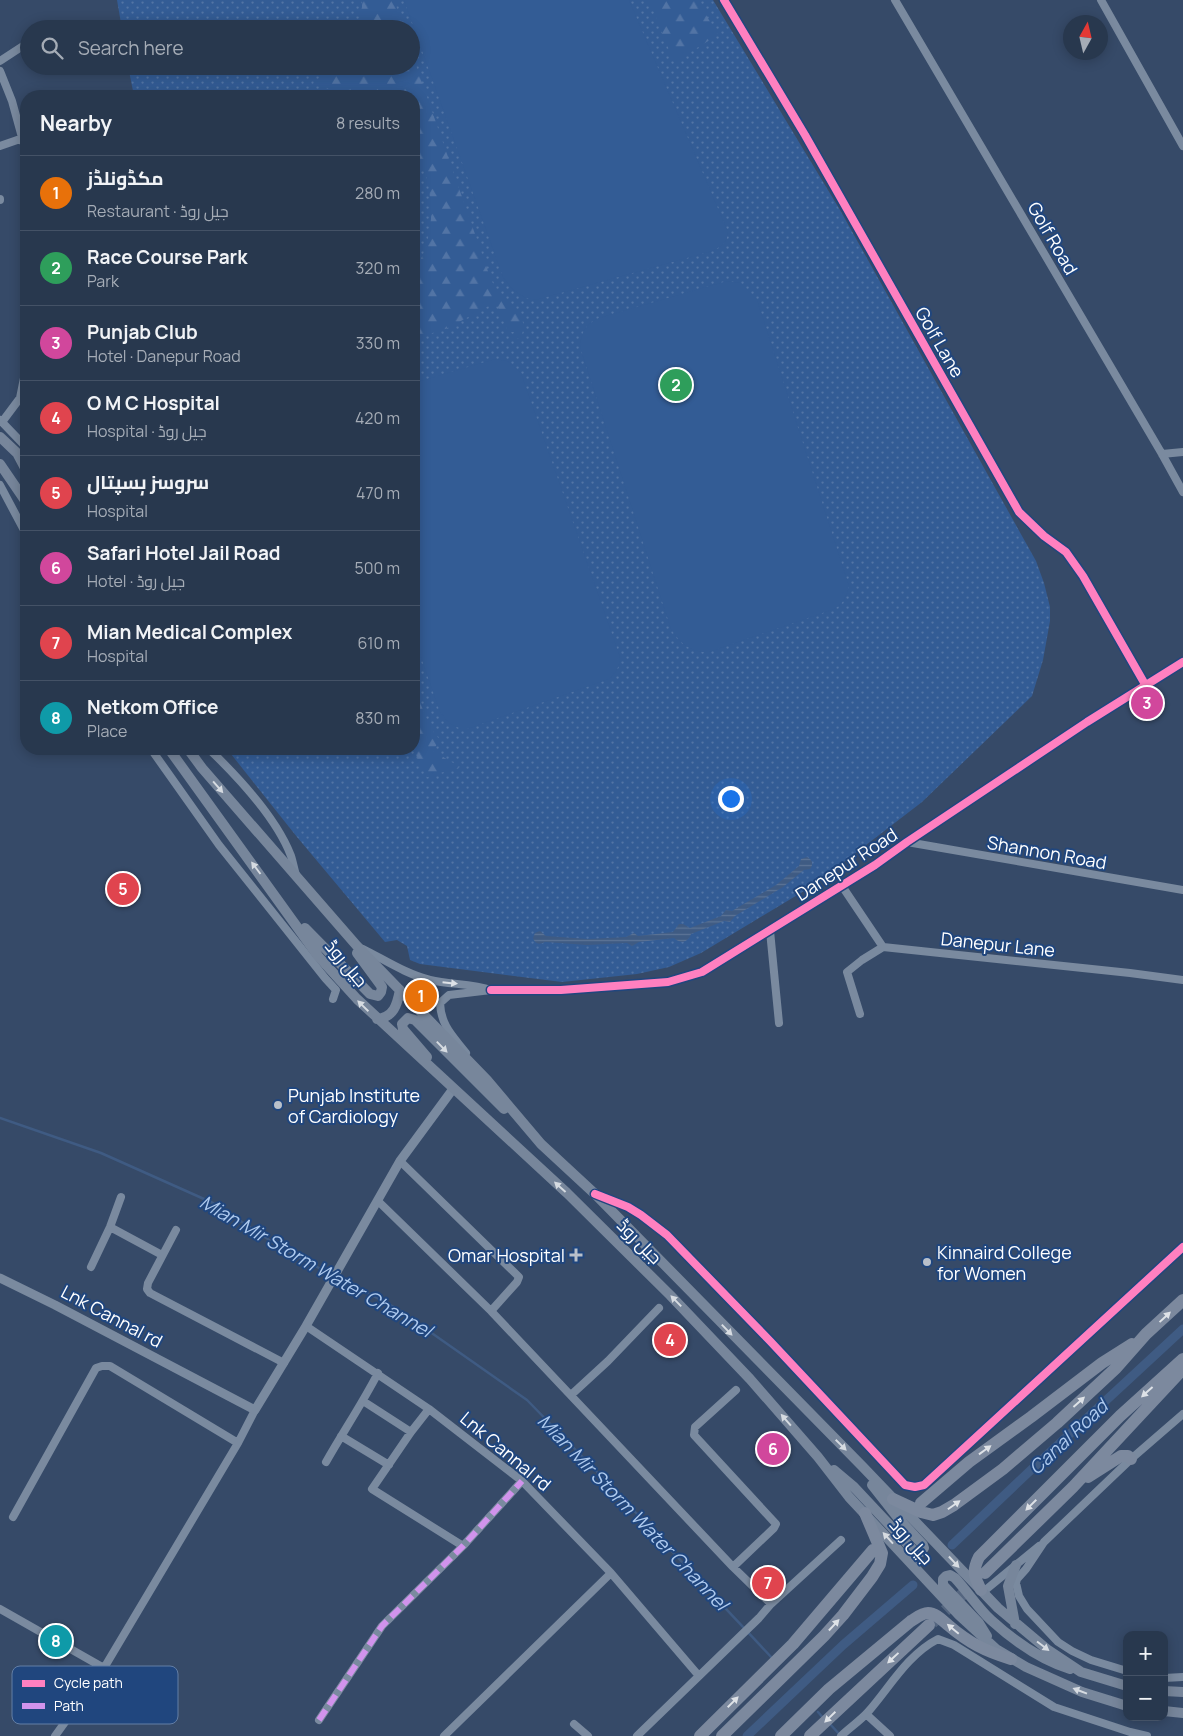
<!DOCTYPE html>
<html lang="en">
<head>
<meta charset="utf-8">
<style>
	:root { --surface:#28384e; --page:#344358; --text:#f1f3f6; --muted:#a5acb6; --line:#445266; --accent:#95b2f1 }
	body { margin:0; font-family:Manrope,Cairo,sans-serif; background:var(--page); color:var(--text) }
	.controls { position:absolute; right:15px; bottom:15px; display:grid; overflow:hidden; border-radius:10px; box-shadow:0 2px 12px #0003 }
	.controls button { width:45px; height:45px; display:grid; place-items:center; padding:0; border:0; border-bottom:1px solid var(--line); background:var(--surface); color:var(--text); font:25px sans-serif }
	.compass { position:absolute; left:1063px; top:15px; width:45px; height:45px; border-radius:50%; background:var(--surface); box-shadow:0 2px 12px #0003; rotate:8deg }
	.you { position:absolute; left:730px; top:798px; width:18px; height:18px; margin:-12px; border:4px solid #fff; border-radius:50%; background:#1a73e8; box-shadow:0 0 0 8px #1a73e833 }
	.badge { display:grid; place-items:center; width:32px; height:32px; border-radius:50%; background:var(--accent); color:#fff; font-size:16px; font-weight:700 }
	.pin { position:absolute; translate:-50% -50%; border:2px solid #fff; box-shadow:0 1px 5px #0006 }
	.list { margin:0; padding:0; list-style:none }
	h2 { display:flex; justify-content:space-between; align-items:center; height:65px; margin:0; padding:0 20px; font-size:21px }
	h2 small { font-size:16px; font-weight:400; color:var(--muted) }
	.list li { display:grid; grid-template-columns:32px 1fr auto; gap:15px; align-items:center; box-sizing:border-box; height:75px; padding:0 20px; border-top:1px solid var(--line) }
	.list b { display:block; font-size:19px; white-space:nowrap }
	.list p { margin:0; font-size:16px; white-space:nowrap; color:var(--muted) }
	.list em { font-size:16px; font-style:normal; color:var(--muted) }
	.icon { flex:none; width:28px; height:28px; fill:none; stroke:currentColor; stroke-width:2; stroke-linecap:round; stroke-linejoin:round }
	.map { position:relative; flex:none; width:1183px; height:1736px; overflow:hidden }
	.search { position:absolute; background:var(--surface); box-shadow:0 2px 12px #0003; left:20px; top:20px; width:400px; height:55px; display:flex; align-items:center; gap:12px; box-sizing:border-box; padding:0 18px; border-radius:28px; color:var(--muted); font-size:19px }
	.panel { position:absolute; background:var(--surface); box-shadow:0 2px 12px #0003; left:20px; top:90px; width:400px; height:665px; border-radius:20px }
	.map>svg:first-child { display:block }
	.green { fill:url(#green-dots) }
	.forest { fill:url(#forest-firs) }
	.pitch { fill:#335c95 }
	.water { fill:url(#water-rules) }
	.lines { fill:none; stroke-linecap:round; stroke-linejoin:round }
	.stream { stroke:#3f5b83; stroke-width:2.5 }
	.canal { stroke:#3f5b83; stroke-width:9 }
	.trunk-tunnel { stroke:#54657f; stroke-width:12; stroke-dasharray:12 6; stroke-linecap:butt }
	.minor { stroke:#7a8a9f; stroke-width:8 }
	.tertiary { stroke:#7a8a9f; stroke-width:9 }
	.secondary { stroke:#77869b; stroke-width:10 }
	.trunk { stroke:#7c899e; stroke-width:12 }
	.quiet { stroke:#d193ec; stroke-width:6; stroke-dasharray:12 6; stroke-linecap:butt }
	.cycleway-casing { stroke:#20467e; stroke-width:11 }
	.cycleway { stroke:#ff80c0; stroke-width:8 }
	.oneway { fill:#d6dbe1 }
	.oneway2 { fill:#dee2e7 }
	.poi-dot { fill:#b9c0ca; stroke:#20467e; stroke-width:2 }
	.labels { text-anchor:middle; dominant-baseline:central; stroke-width:4; stroke-linejoin:round; paint-order:stroke }
	.street-label { font-size:18px; fill:#fff; stroke:#20467e }
	.poi-label { font-size:18px; fill:#fff; stroke:#20467e; text-anchor:start }
	.water-label { font-size:19px; font-style:italic; fill:#aecaef; stroke:#20467e }
	.key { fill:#20467e; stroke:#637ea5; stroke-width:1 }
	.key-label { font-size:14px; fill:#fff }
</style>
</head>
<body>
<div class="map">
<svg width="1183" height="1736" viewBox="0 0 1183 1736">
	<defs>
		<pattern id="green-dots" width="8" height="8" patternUnits="userSpaceOnUse" patternTransform="scale(1.25)"><rect width="8" height="8" fill="#335c95"/><path d="M2 2h.1M6 6h.1" fill="none" stroke="#5274a5" stroke-width="1.8" stroke-linecap="round"/></pattern>
		<pattern id="forest-firs" width="22" height="20" patternUnits="userSpaceOnUse" patternTransform="scale(1.25)"><rect width="22" height="20" fill="#335c95"/><path d="M5 1l3.5 6h-7zM16 11l3.5 6h-7z" fill="#5274a5"/></pattern>
		<pattern id="water-rules" width="6" height="5" patternUnits="userSpaceOnUse" patternTransform="scale(1.25)"><rect width="6" height="5" fill="#3f5b83"/><path d="M0 2.5h6" fill="none" stroke="#5c7496"/></pattern>
	</defs>
	<rect width="100%" height="100%" fill="#364a68"/>
	<path class="green" d="M117,0H713L840,210L1036,561L1044,583L1050,607V621L1043,660L1032,696L922,802L814,885L701,953L669,967L637,974L562,982L420,964L410,960L407,946L397,940L385,942L297,837L227,749H414V96H134L128,66H411V29H122Z"/>
	<path class="forest" d="M362,0H394L404,29H356L362,7Z
		M649,0H697L718,35L674,62Z
		M411,51L490,277C492,282 495,287 498,292C510,309 530,311 521,338L516,339V332H508L497,305L492,304L448,328L414,339V275L427,245L431,219V206L428,181L414,148V96H356L312,84L334,66H411Z
		M414,681C419,697 427,729 440,739L433,751L460,767L427,777L413,749Z"/>
	<path class="pitch" d="M404,0H629L728,232C727,243 722,246 712,251L539,299C523,301 512,290 503,277Z
		M727,281L740,283L757,300L849,586C847,596 843,604 834,609L709,652C691,653 680,643 671,629L581,350C579,335 585,324 599,318Z
		M495,359L507,361L521,373L620,657C620,666 616,673 609,679L467,729H461L449,723L440,712L414,637V383Z"/>
	<path class="water" d="M807,857C812,859 814,864 810,869L804,870L783,887L735,916L730,922L724,921L691,934C688,943 680,944 674,938L639,942L632,946L627,943L587,945L545,942C539,945 535,944 533,938L535,933L540,931L546,936L588,939L626,937L634,933L638,936L673,932L679,924H683L690,928L721,916L726,910L732,911L776,885L799,866L801,859Z"/>
	<g class="lines">
		<path class="stream" d="M0,1118L101,1153L213,1203L280,1247L332,1275
			M337,1277L396,1308L527,1400L607,1482L773,1659
			M818,1712L824,1719
			M830,1724L840,1735"/>
		<path class="canal" d="M952,1545L1033,1468L1183,1329
			M747,1736L843,1645L913,1585"/>
		<path class="trunk-tunnel" d="M932,1623L983,1575"/>
		<path class="minor" d="M724,0L805,135L1019,512L1044,536L1066,552L1083,576L1146,686
			M895,0L1162,454L1183,492
			M1101,0L1183,146
			M0,61L29,42
			M0,71L12,101L26,152
			M0,146L23,138
			M0,199V200
			M0,420L26,447
			M2,422L20,398L26,368
			M1162,454L1183,452
			M0,485L26,534
			M151,749L219,845L325,978L336,990L333,999
			M209,749C237,776 277,819 291,856C293,862 294,869 296,875
			M907,842L1183,890
			M842,886L883,947L1130,973L1183,980
			M770,931L779,1023
			M363,949C385,960 406,974 430,980C450,985 472,983 491,990L449,995L440,1003C441,1026 453,1036 466,1053
			M491,990H561L668,982L702,972L875,865L907,842L1087,722L1183,662
			M860,1014L847,972L862,960L883,947
			M400,1161L519,1277L517,1282L491,1311
			M597,1195L628,1207L641,1215L667,1235L770,1341L905,1485L915,1487L924,1485L1183,1247
			M378,1201L491,1311L733,1567L771,1604
			M110,1227L162,1255
			M176,1230L148,1283L147,1289L150,1293L284,1363
			M91,1267L110,1227L121,1197
			M306,1326L429,1409L522,1481L611,1573L699,1676
			M571,1395L608,1361L659,1308
			M363,1401L411,1432
			M429,1409L411,1432L372,1489L463,1546
			M341,1436L389,1465
			M326,1462C343,1432 362,1404 378,1373
			M13,1517L96,1368L102,1366H110L238,1443
			M733,1567L774,1528L776,1524L694,1435L695,1427L736,1390
			M983,1592L1039,1546
			M0,1609L104,1668
			M1127,1671L1091,1660L1072,1651L1058,1642L1027,1609L1019,1596L1016,1583L1017,1579L1026,1569L1044,1542L1131,1459L1183,1414
			M1164,1678L1183,1677
			M866,1714L890,1736
			M319,1720L382,1626L463,1546L522,1481
			M574,1724L588,1736
			M55,1736L104,1668L238,1443L255,1410
			M444,1736L611,1573
			M637,1736L759,1618L771,1604L841,1540
			M841,1736C849,1728 860,1721 868,1712C890,1687 907,1655 938,1639L954,1645L1054,1707L1130,1732L1147,1736"/>
		<path class="tertiary" d="M0,1278L55,1305L255,1410L306,1326L400,1161L453,1089"/>
		<path class="secondary" d="M0,437L17,453L26,470
			M0,464L26,502
			M169,749L318,956L357,999L567,1193L670,1295L750,1379L818,1457L849,1497L959,1615L996,1649L1026,1667L1082,1692L1127,1706
			M188,749L202,768L357,946L487,1080L541,1144L595,1194L862,1466L998,1608L1048,1650L1081,1672L1127,1686
			M305,928L370,994L378,996L381,992L382,987L357,953
			M377,1019C394,1017 397,1005 400,990
			M427,1057L403,1029L402,1024L408,1018L415,1020L504,1109
			M834,1470L853,1486L915,1552H921L924,1548L923,1545L898,1518L872,1485
			M1015,1624L1008,1586L1016,1565
			M987,1636L979,1623L943,1585V1579L946,1576L950,1575L955,1578C968,1592 978,1608 991,1620C1014,1641 1041,1660 1070,1669
			M1164,1691L1183,1692
			M1164,1711L1183,1713"/>
		<path class="trunk" d="M1088,1477L1121,1456H1128L1131,1459
			M893,1499L921,1512L933,1515L942,1512L954,1505L1003,1469L1057,1423L1116,1368L1146,1334L1183,1300
			M921,1503L969,1462L1031,1417L1102,1363L1132,1344
			M985,1573L1073,1487L1183,1369
			M981,1590C974,1577 972,1571 979,1557L1120,1416L1183,1359
			M700,1736L793,1644L873,1550
			M722,1736L824,1636L843,1615L872,1577L880,1564L882,1553L865,1513
			M781,1736L829,1689L911,1621C916,1618 922,1613 928,1613C936,1613 943,1621 948,1625C969,1643 985,1651 1011,1659
			M810,1736L929,1625"/>
		<path class="quiet" d="M319,1720L382,1626L463,1546L522,1481"/>
		<defs>
			<path id="cycleway" d="M724,0L805,135L1019,512L1044,536L1066,552L1083,576L1146,686
				M491,990H561L668,982L702,972L875,865L907,842L1087,722L1183,662
				M595,1194L628,1207L641,1215L667,1235L770,1341L905,1485L915,1487L924,1485L1183,1247"/>
		</defs>
		<use href="#cycleway" class="cycleway-casing"/>
		<use href="#cycleway" class="cycleway"/>
	</g>
	<defs><path id="oneway-solid" d="M-6-.8H1V-3.2L6.5 0L1 3.2V.8H-6Z" transform="scale(1.25)"/></defs>
	<g class="oneway">
		<use href="#oneway-solid" transform="translate(218 787) rotate(49)"/>
		<use href="#oneway-solid" transform="translate(256 868) rotate(-127)"/>
		<use href="#oneway-solid" transform="translate(363 1006) rotate(-136)"/>
		<use href="#oneway-solid" transform="translate(442 1047) rotate(46)"/>
		<use href="#oneway-solid" transform="translate(560 1187) rotate(-138)"/>
		<use href="#oneway-solid" transform="translate(676 1301) rotate(-134)"/>
		<use href="#oneway-solid" transform="translate(727 1330) rotate(46)"/>
		<use href="#oneway-solid" transform="translate(786 1420) rotate(-131)"/>
		<use href="#oneway-solid" transform="translate(841 1445) rotate(45)"/>
		<use href="#oneway-solid" transform="translate(888 1538) rotate(-132)"/>
		<use href="#oneway-solid" transform="translate(954 1562) rotate(47)"/>
		<use href="#oneway-solid" transform="translate(1043 1646) rotate(37)"/>
		<use href="#oneway-solid" transform="translate(1080 1691) rotate(-159)"/>
	</g>
	<g class="oneway2">
		<use href="#oneway-solid" transform="translate(450 983) rotate(6)"/>
		<use href="#oneway-solid" transform="translate(1165 1317) rotate(-43)"/>
		<use href="#oneway-solid" transform="translate(1147 1392) rotate(138)"/>
		<use href="#oneway-solid" transform="translate(1079 1402) rotate(-42)"/>
		<use href="#oneway-solid" transform="translate(985 1450) rotate(-36)"/>
		<use href="#oneway-solid" transform="translate(954 1505) rotate(-35)"/>
		<use href="#oneway-solid" transform="translate(1031 1505) rotate(135)"/>
		<use href="#oneway-solid" transform="translate(834 1625) rotate(-47)"/>
		<use href="#oneway-solid" transform="translate(953 1629) rotate(-140)"/>
		<use href="#oneway-solid" transform="translate(893 1658) rotate(137)"/>
		<use href="#oneway-solid" transform="translate(733 1702) rotate(-45)"/>
		<use href="#oneway-solid" transform="translate(830 1717) rotate(136)"/>
	</g>
	<g class="poi-dot">
		<circle cx="278" cy="1105" r="5"/>
		<path d="M573.5 1247.5h5v5h5v5h-5v5h-5v-5h-5v-5h5z"/>
		<circle cx="927" cy="1262" r="5"/>
	</g>
	<g class="labels">
		<g class="street-label">
			<text transform="translate(1053 238) rotate(60)">Golf Road</text>
			<text transform="translate(940 342) rotate(60)">Golf Lane</text>
			<text transform="translate(1047 852) rotate(10)">Shannon Road</text>
			<text transform="translate(846 864) rotate(-33)">Danepur Road</text>
			<text transform="translate(998 944) rotate(6)">Danepur Lane</text>
			<text transform="translate(347 963) rotate(50)">جیل روڈ</text>
			<text transform="translate(640 1241) rotate(45)">جیل روڈ</text>
			<text transform="translate(112 1316) rotate(28)">Lnk Cannal rd</text>
			<text transform="translate(506 1451) rotate(40)">Lnk Cannal rd</text>
			<text transform="translate(912 1541) rotate(48)">جیل روڈ</text>
		</g>
		<g class="poi-label">
			<text x="288" y="1095">Punjab Institute<tspan x="288" dy="21">of Cardiology</tspan></text>
			<text x="937" y="1252">Kinnaird College<tspan x="937" dy="21">for Women</tspan></text>
			<text x="565" y="1255" text-anchor="end">Omar Hospital</text>
		</g>
		<g class="water-label">
			<text transform="translate(316 1266) rotate(30)">Mian Mir Storm Water Channel</text>
			<text transform="translate(1068 1437) rotate(-43)">Canal Road</text>
			<text transform="translate(633 1512) rotate(46)">Mian Mir Storm Water Channel</text>
		</g>
	</g>
	<rect x="12" y="1666" width="166" height="58" rx="8" class="key"/>
	<rect x="22" y="1680" width="23" height="7" fill="#ff80c0"/>
	<rect x="22" y="1703" width="23" height="6" fill="#d193ec"/>
	<g class="key-label">
		<text x="54" y="1688">Cycle path</text>
		<text x="54" y="1711">Path</text>
	</g>
</svg>
<div class="controls">
<button>+</button>
<button>−</button>
</div>
<svg class="compass" viewBox="-18 -18 36 36"><path d="M0-13l5 13h-10z" fill="#e53935"/><path d="M0 13l5-13h-10z" fill="#a5acb6"/></svg>
<div class="you"></div>
<div class="pin badge" style="left:421px;top:996px;background:#e8710a">1</div>
<div class="pin badge" style="left:676px;top:385px;background:#2e9e5b">2</div>
<div class="pin badge" style="left:1147px;top:703px;background:#d1479c">3</div>
<div class="pin badge" style="left:670px;top:1340px;background:#e0444e">4</div>
<div class="pin badge" style="left:123px;top:889px;background:#e0444e">5</div>
<div class="pin badge" style="left:773px;top:1449px;background:#d1479c">6</div>
<div class="pin badge" style="left:768px;top:1583px;background:#e0444e">7</div>
<div class="pin badge" style="left:56px;top:1641px;background:#0f9aa8">8</div>
<div class="search"><svg class="icon" aria-label="search" viewBox="0 0 24 24"><circle cx="10" cy="10" r="6"/><path d="M15 15l6 6"/></svg>Search here</div>
<section class="panel">
<h2>Nearby<small>8 results</small></h2>
<ul class="list">
<li><span class="badge" style="background:#e8710a">1</span><div><b>مکڈونلڈز</b><p>Restaurant · جیل روڈ</p></div><em>280 m</em></li>
<li><span class="badge" style="background:#2e9e5b">2</span><div><b>Race Course Park</b><p>Park</p></div><em>320 m</em></li>
<li><span class="badge" style="background:#d1479c">3</span><div><b>Punjab Club</b><p>Hotel · Danepur Road</p></div><em>330 m</em></li>
<li><span class="badge" style="background:#e0444e">4</span><div><b>O M C Hospital</b><p>Hospital · جیل روڈ</p></div><em>420 m</em></li>
<li><span class="badge" style="background:#e0444e">5</span><div><b>سروسز ہسپتال</b><p>Hospital</p></div><em>470 m</em></li>
<li><span class="badge" style="background:#d1479c">6</span><div><b>Safari Hotel Jail Road</b><p>Hotel · جیل روڈ</p></div><em>500 m</em></li>
<li><span class="badge" style="background:#e0444e">7</span><div><b>Mian Medical Complex</b><p>Hospital</p></div><em>610 m</em></li>
<li><span class="badge" style="background:#0f9aa8">8</span><div><b>Netkom Office</b><p>Place</p></div><em>830 m</em></li>
</ul>
</section>
</div>
</body>
</html>
